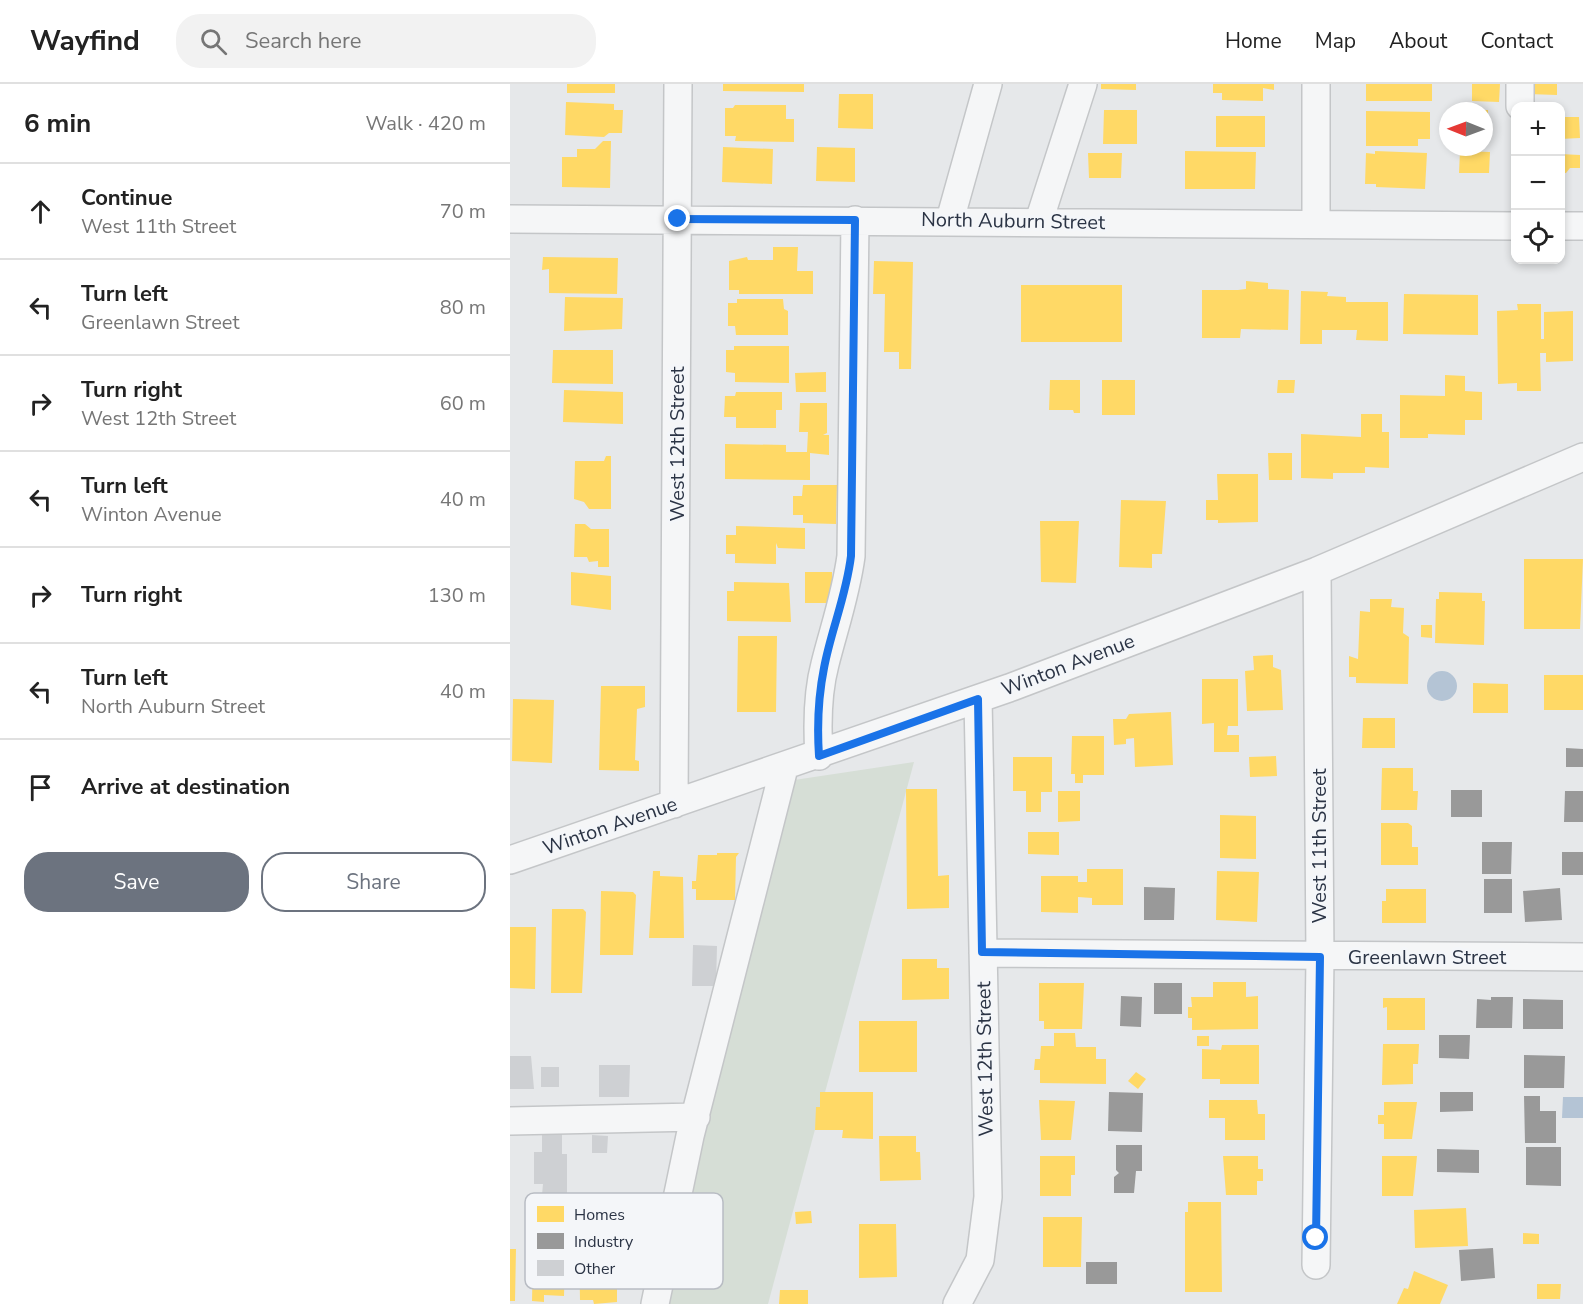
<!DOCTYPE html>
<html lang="en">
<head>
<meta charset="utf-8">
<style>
	:root { --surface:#fff; --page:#f2f2f2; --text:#222; --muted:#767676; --line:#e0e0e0; --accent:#6c737f }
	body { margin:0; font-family:"Nunito Sans",sans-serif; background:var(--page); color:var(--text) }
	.controls { position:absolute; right:18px; top:18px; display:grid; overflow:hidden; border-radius:12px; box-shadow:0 3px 9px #0003 }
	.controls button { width:54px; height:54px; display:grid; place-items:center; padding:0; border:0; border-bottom:2px solid var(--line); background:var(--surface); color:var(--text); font:30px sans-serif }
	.compass { position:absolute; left:929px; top:18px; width:54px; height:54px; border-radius:50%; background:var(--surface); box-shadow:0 3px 9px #0003; rotate:271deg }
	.stop { position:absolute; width:18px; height:18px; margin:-14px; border:4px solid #1a73e8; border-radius:50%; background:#fff }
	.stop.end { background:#1a73e8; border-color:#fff; box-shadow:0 2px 6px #0008 }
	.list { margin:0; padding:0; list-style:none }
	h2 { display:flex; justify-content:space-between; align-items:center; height:78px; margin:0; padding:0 24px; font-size:26px }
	h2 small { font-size:20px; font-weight:400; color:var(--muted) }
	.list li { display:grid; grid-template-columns:39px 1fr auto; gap:18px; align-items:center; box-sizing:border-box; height:96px; padding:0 24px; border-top:2px solid var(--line) }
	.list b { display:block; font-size:22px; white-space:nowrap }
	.list p { margin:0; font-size:20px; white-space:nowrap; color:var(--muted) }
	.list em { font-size:20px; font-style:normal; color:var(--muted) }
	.actions { display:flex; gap:12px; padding:18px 24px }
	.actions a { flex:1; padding:14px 0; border:2px solid var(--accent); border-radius:24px; text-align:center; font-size:21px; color:var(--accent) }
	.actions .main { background:var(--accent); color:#fff }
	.icon { flex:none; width:33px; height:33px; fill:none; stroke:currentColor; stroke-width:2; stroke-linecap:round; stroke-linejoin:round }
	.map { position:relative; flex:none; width:1073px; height:1220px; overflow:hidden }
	header { display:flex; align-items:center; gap:36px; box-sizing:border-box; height:84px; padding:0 30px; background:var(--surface); border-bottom:2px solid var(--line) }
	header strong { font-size:28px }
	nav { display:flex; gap:33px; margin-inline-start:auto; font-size:21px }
	.search { width:420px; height:54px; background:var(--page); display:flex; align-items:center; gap:15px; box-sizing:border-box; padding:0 21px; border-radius:24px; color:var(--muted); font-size:22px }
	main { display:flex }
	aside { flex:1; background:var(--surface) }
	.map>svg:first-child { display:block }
	.green { fill:#d6ded6 }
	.water { fill:#b4c4d5 }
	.homes { fill:#ffd966 }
	.industry { fill:#999 }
	.building { fill:#ced0d3 }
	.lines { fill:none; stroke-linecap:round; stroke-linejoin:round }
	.minor-casing { stroke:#c4c6c8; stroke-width:30 }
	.minor { stroke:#f5f6f7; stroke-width:27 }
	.route { stroke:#1a73e8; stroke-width:8 }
	.labels { text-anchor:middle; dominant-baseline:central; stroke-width:6; stroke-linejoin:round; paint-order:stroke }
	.street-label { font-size:20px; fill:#2b3445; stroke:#f4f6f9 }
	.key { fill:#f4f6f9; stroke:#b8bcc3; stroke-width:1.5 }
	.key-label { font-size:16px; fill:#2b3445 }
</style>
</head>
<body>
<header>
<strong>Wayfind</strong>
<div class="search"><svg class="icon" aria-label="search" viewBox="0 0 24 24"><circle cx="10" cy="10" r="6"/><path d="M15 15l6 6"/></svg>Search here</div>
<nav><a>Home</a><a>Map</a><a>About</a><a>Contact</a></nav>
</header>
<main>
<aside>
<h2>6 min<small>Walk · 420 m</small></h2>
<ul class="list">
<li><svg class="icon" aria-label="ahead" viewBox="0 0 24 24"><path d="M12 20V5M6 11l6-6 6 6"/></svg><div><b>Continue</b><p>West 11th Street</p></div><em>70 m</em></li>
<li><svg class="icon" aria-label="left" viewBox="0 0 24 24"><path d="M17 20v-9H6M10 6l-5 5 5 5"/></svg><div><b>Turn left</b><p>Greenlawn Street</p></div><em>80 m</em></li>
<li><svg class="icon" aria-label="right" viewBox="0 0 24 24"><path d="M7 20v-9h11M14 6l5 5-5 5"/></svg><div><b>Turn right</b><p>West 12th Street</p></div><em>60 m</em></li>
<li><svg class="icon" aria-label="left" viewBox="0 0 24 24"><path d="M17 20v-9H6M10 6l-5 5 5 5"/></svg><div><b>Turn left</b><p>Winton Avenue</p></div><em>40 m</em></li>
<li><svg class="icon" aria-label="right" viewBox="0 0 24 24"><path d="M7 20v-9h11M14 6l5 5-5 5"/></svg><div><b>Turn right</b></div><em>130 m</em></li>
<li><svg class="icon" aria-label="left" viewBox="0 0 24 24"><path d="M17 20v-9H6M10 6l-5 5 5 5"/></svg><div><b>Turn left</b><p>North Auburn Street</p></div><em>40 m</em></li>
<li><svg class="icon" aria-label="arrive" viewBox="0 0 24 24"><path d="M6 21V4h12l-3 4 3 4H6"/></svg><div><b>Arrive at destination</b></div></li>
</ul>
<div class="actions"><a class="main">Save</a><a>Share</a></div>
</aside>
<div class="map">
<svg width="1073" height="1220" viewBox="0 0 1073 1220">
	<rect width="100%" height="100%" fill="#e6e8ea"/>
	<path class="green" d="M404,678L258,1220H142L271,698Z"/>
	<path class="water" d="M917 602a15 15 0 1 1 30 0a15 15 0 1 1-30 0Z
		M1053,1013H1073V1034H1052Z"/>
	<path class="homes" d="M57,0H105V9H57Z
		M213,0H294V8L213,7Z
		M591,0H626V6L591,5Z
		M703,0H764V6L753,4V17L712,16V9H703Z
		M856,0H922V17H856Z
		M962,0H990L989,18L962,17Z
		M1018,0H1047V11L1018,10Z
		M329,10H363V45L328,44Z
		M56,18L104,20V26H113L112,49H99L94,53L55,51Z
		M225,21H276V35H284V58L225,57L226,52H215V24H223Z
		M594,26H627V60H593Z
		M974,26H978V52H974Z
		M856,27L920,28V55H908V62H856Z
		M706,32H755V63H706Z
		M1050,33H1069L1070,54L1050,55Z
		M93,57H101L100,104L52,103V73H67V65H85Z
		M213,63L263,65L262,100L212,98Z
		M307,63L345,64V98L306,97Z
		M675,67L746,68L745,105H675Z
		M865,67L917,69L915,105L866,103V100H855L856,69L865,70Z
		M950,67L980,68L979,89H949Z
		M578,69H612L611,94H579Z
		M1050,70L1070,71V84H1060L1056,89H1050Z
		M263,163H288L287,187H303V210H229V206H219V177L237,173L238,176H263Z
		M33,173L108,174L107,210L39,209V185L32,186Z
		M364,177L403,178L401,285H389V268H374L375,210H363Z
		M736,197L758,199V205L779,206L778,246L731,245L730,254H692V206H728L736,205Z
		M511,201H612V258H511Z
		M791,207L818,208L817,212L836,213V218H878V257L846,256L847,246H812V260H790Z
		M894,210L968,211V251L893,250Z
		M55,213L113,214L112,245L54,247Z
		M227,215H273L274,225L278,227V251H226L225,242H218V219H227Z
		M1007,220H1031V255H1034V228L1063,227V277L1036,278V269H1030L1031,307H1007V299L988,300L987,227L1008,226Z
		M224,262H279V299L225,298V289L216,288V266H224Z
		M43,266H103V300L42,299Z
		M316,288V308H286L285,289Z
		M935,291L955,292V307L972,308V336H955V351L918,350V354H890V311L935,312Z
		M540,296H570V329H564L563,326H539Z
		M592,296H625V331H592Z
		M768,296H785L784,309H767Z
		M54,306L113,308V340L53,338Z
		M226,308H272V326H266V344H226V333H214L215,312H225Z
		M290,319H317V349L313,351H319V371L300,369V396L215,395V360L276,361V368H297L298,348H289Z
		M851,330H872V348H879V384L855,383V389H823V395L791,394V350L851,353Z
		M758,369H782V396H759Z
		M96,372H101V425H79L74,418L64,415L65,377H94Z
		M707,390H748V438L708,439V436H696V416H708Z
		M293,401H327L326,440L293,439V431H283V412H292Z
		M611,416L656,417L652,470H642V484L609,483Z
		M530,437H569L566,499L531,498Z
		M65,440H75L81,445H99V483H88V477L79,478L77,473H64Z
		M226,442L295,444V465L268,464L266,459V480L225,479V470H216V451H226Z
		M1014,475H1073L1070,545H1014Z
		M61,488L101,492V526L61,521Z
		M295,488H322V519H295Z
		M224,498L279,499L281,538L217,537V507H224Z
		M929,508L972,509V517H975L974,561L925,559L926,515H929Z
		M860,515H882L881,523L894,524L893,549L899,553L898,600L846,599V593H839V572L848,575L850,527L860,528Z
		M911,541H922V554L911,553Z
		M228,552H267L266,628H227Z
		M763,571V583L771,586L773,626L737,627L735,587L744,586L743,572Z
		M1034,591H1073V626H1034Z
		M692,595H728V642H718L717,651H729V668H704V639L692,640Z
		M963,599L998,600V629H963Z
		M91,602H135V623L127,625L125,676L129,677V687L89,686Z
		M3,615L44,616L42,679L2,677Z
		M661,628L663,681L625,683L624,654L616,655V660L604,661L603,635H616L619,630Z
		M853,634H885V664H852Z
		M562,652H594V691H573V699H565V690H561Z
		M766,672L767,692L740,693L739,673Z
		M503,673H542V708H531V728H516V707H503Z
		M872,684H903V707H908L907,726H871Z
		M396,705H427L428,792L439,791V824L397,825Z
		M548,707H570V737L548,738Z
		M710,731L746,732V775L710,774Z
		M871,739H898L902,742V763H908V781H871Z
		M518,748H549V771L518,770Z
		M207,769H229L226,773L225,816H186V805H182V797H186L188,771H207Z
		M577,785H613V821H582V814L568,813V829L531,828V792H568V798H577Z
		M143,787H150V792L173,793L174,854H139Z
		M707,787L749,788L747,838L706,836Z
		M876,805H916V839H872V817H876Z
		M91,807L123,808L126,811L123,871H90Z
		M42,825H73L76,828L72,909H41Z
		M0,843H26L25,905L0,904Z
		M392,875H427V884H439V915L392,916Z
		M703,898H736V913L748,912V945L682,946V934H678V923H682L681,913H703Z
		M529,899H574L572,945H534V937H529Z
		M873,914H915V946H877V923L873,924Z
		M349,937H407V988H349Z
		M544,949H565L566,963H586V975H596V1000L530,999V986H524L525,975H530L531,962H544Z
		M687,952H699V962H687Z
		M873,960H909L908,980H903V1000L872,1001Z
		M712,961H749V1000H710V995H692V965L711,966Z
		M626,988L636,995L628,1005L618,997Z
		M310,1008H363V1055L332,1054L333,1046H305L306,1023H310Z
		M529,1016L565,1017L561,1056H531Z
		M699,1016H747L748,1030H755V1056H715V1034H699Z
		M874,1018H907L902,1055H874V1040H868V1031H874Z
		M369,1052H406V1068H410L411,1096L370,1097Z
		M530,1072H565V1091H561V1112H530Z
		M713,1072H748V1085H753V1097H747V1111H716Z
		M872,1072H907L903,1112H872Z
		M678,1118H711L712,1208H675V1128H678Z
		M956,1124L958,1162L905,1164L904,1126Z
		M301,1127L302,1139L286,1140L285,1128Z
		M533,1133H572L571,1183H533Z
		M349,1140H386L387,1193L349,1194Z
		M72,1142L123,1143L122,1172H118L116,1175L118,1180H122V1189H116V1199H107V1218L84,1220L83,1216H70L69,1154H72Z
		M1013,1149L1029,1150V1160H1013Z
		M0,1165H6L5,1217H0Z
		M23,1172L55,1173L54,1212L34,1211V1218L22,1217Z
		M904,1187L938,1201L930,1220H887L894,1204L898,1205Z
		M1027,1200H1051L1050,1215H1027Z
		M270,1206H298V1220H269Z"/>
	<path class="industry" d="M1056,664L1073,665V683H1056Z
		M941,706H972V733H941Z
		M1055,707H1073V738H1054Z
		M972,758H1002L1001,790H972Z
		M1052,768H1073V791H1052Z
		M974,795H1002V829H974Z
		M634,803L665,804L664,836H634Z
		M1050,804L1052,836L1015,838L1013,807Z
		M644,899H672V930H644Z
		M611,912L632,913L631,943L610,942Z
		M981,913H1003L1002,944H966L967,915L981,916Z
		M1013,915L1053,916V945H1013Z
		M929,951H960L959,975L929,974Z
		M1014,971L1055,972L1054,1004H1014Z
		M599,1008L633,1009L632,1048L598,1047Z
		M930,1008H963V1027L930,1028Z
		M1014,1012H1030V1027H1046V1059H1015Z
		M606,1061H632V1087H626L624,1109H604V1093L609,1089L606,1086Z
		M1016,1063H1051V1102L1016,1101Z
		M927,1065L969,1066V1089L927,1088Z
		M983,1164L985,1194L951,1197L949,1166Z
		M576,1178H607V1200H576Z"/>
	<path class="building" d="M183,861L207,862L206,902H182Z
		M0,972H21L24,1005H0Z
		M89,981H120L119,1013H89Z
		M31,983H49V1003H31Z
		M32,1050H52V1070H57V1112L32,1111L33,1100H24V1068H32Z
		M82,1051L98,1052L97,1069H82Z"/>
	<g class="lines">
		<defs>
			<path id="minor" d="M806,0V140
				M1010,22V0
				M0,135L1005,142
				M440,136L478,0
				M529,137L573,0
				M1050,142H1073
				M309,672C307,641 307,610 315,580C324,544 336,510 341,472L345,136
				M164,720L168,0
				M0,776L499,604L807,487L1073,373
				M473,869L1073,873
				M0,1037L186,1033
				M806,1181L810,873L807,487
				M145,1220L180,1052L274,684
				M447,1220L470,1176L478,1113L468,615"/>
		</defs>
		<use href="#minor" class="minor-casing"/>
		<use href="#minor" class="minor"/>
	</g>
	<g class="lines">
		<path class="route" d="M168,135L345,136L341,472C336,513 321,546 314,584C308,614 307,642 309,672L468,615L472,868L810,873L806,1154"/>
	</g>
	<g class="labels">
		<g class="street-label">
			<text transform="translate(503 137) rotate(1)">North Auburn Street</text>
			<text transform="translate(167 360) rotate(-90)">West 12th Street</text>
			<text transform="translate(558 581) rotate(-21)">Winton Avenue</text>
			<text transform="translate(100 742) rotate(-19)">Winton Avenue</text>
			<text transform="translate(809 762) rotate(-90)">West 11th Street</text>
			<text x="917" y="873">Greenlawn Street</text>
			<text transform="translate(475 975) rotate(-91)">West 12th Street</text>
		</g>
	</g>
	<rect x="15" y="1109" width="198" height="96" rx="9" class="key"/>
	<rect x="27" y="1122" width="27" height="16" fill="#ffd966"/>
	<rect x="27" y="1149" width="27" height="16" fill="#999"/>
	<rect x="27" y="1176" width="27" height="16" fill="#ced0d3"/>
	<g class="key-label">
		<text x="64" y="1136">Homes</text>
		<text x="64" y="1163">Industry</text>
		<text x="64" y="1190">Other</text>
	</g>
</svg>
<div class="controls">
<button>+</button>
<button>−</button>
<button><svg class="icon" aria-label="locate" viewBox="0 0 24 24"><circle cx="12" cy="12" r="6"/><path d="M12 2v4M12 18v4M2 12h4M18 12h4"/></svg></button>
</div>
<svg class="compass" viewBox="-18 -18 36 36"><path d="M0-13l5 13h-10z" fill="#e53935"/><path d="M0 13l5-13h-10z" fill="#767676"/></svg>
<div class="stop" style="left:806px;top:1154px"></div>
<div class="stop end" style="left:168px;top:135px"></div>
</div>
</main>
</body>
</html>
